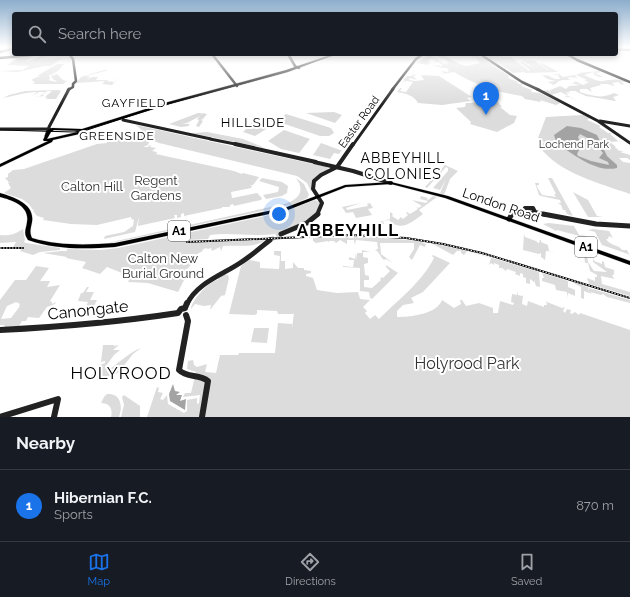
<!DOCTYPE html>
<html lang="en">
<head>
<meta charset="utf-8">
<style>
	:root { --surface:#171b24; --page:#20242c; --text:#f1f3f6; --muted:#9ea1a6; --line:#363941; --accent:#1a73e8 }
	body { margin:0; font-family:Raleway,sans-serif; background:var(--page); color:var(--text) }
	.you { position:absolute; left:279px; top:214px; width:14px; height:14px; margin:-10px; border:3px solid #fff; border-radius:50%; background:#1a73e8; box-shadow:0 0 0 6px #1a73e833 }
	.badge { display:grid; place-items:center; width:26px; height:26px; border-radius:50%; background:var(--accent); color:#fff; font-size:13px; font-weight:700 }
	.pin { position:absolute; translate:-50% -33px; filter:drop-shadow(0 1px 2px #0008) }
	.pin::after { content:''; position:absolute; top:21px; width:14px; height:12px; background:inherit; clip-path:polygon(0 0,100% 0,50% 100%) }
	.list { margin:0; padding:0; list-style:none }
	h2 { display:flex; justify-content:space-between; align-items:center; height:52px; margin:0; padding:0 16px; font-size:17px }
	h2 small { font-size:13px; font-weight:400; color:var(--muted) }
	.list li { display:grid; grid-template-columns:26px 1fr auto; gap:12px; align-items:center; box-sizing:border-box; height:72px; padding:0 16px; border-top:1px solid var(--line) }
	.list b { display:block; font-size:15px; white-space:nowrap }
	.list p { margin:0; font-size:13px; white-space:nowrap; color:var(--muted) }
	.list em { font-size:13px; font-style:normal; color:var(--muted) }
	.icon { flex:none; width:22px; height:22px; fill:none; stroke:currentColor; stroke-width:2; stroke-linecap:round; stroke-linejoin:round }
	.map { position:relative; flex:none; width:630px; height:417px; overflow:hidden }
	.search { position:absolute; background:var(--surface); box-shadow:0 2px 6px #0003; left:12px; right:12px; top:12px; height:44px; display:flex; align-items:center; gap:10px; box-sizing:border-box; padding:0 14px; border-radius:4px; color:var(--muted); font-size:15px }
	.sheet { height:124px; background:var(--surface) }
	nav { display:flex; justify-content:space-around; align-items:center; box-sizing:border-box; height:56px; border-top:1px solid var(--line); background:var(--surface); font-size:11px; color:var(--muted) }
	nav a { display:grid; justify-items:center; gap:2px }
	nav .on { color:var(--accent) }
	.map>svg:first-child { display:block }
	.green { fill:#dcdcdc; fill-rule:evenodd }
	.water { fill:#a3a3a3; fill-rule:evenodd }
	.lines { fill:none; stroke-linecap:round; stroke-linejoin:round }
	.secondary-tunnel { stroke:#d9d9d9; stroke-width:5; stroke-dasharray:5 2.5; stroke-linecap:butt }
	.primary-casing { stroke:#dbdbdb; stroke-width:1 }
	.secondary-far4 { stroke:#222; stroke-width:2.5 }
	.secondary-far3 { stroke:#222; stroke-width:3 }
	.secondary-far2 { stroke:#222; stroke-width:4 }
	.secondary-far1 { stroke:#222; stroke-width:5 }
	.secondary { stroke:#222; stroke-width:6 }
	.primary { fill:#000; fill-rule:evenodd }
	.tram { stroke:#000; stroke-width:1 }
	.rail-casing { stroke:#000; stroke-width:2 }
	.rail { stroke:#fff; stroke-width:1; stroke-dasharray:1.5; stroke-linecap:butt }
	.labels { text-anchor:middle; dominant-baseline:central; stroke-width:4; stroke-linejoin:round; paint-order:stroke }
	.far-street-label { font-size:11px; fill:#000; stroke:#fff }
	.far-park-label { font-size:11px; fill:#333; stroke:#fff }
	.far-neighbourhood-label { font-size:12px; letter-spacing:1px; fill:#000; stroke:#fff }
	.shield { fill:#fff; stroke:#4c4c4c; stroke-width:1 }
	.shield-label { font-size:12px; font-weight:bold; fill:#000 }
	.far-quarter-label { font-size:13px; letter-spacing:1px; fill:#000; stroke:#fff }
	.park-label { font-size:13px; fill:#333; stroke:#fff }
	.street-label { font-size:13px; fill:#000; stroke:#fff }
	.neighbourhood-label { font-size:14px; letter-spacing:1px; fill:#000; stroke:#fff }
	.near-street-label { font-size:16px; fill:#000; stroke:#fff }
	.near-park-label { font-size:16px; fill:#333; stroke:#fff }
	.district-label { font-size:17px; font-weight:bold; letter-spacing:1px; fill:#000; stroke:#fff }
	.near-neighbourhood-label { font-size:17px; letter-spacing:1px; fill:#000; stroke:#fff }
</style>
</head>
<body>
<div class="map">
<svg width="630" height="417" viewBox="0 0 630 417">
	<rect width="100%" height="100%" fill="#fff"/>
	<path class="green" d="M49,54L38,60L62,58L51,66H44L17,72L0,71L23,70L29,66L7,65L18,58L31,57L26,61C34,61 41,55 49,54Z
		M432,54H447L444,55L454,61L457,62V63L466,66L480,63L475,57H471L470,54H478L481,56L478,57L484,58L483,59L489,61L487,62L491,63H489L493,64L492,65L509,76L508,78L518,82L517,83L523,85L521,86L532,90L531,92L540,93L560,103L556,105L540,100L541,102L525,99L522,96C496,92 476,85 454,72L441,74L444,73L441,71L448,72L449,71L447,70H449L447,68H443L430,65L443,66L439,62H435L436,60L435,59L431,58L428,61L430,62L428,65L418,63L427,56H431L444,64L449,63L445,59Z
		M487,55L511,57L529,71L530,70L519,62H523L537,70L522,60L535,61L548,70H549L539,63L544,64L558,72L526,73L511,63L524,72L513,73C504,66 497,63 487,58L490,57Z
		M57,64H64L58,71L52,74H54L49,75L50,79L48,80L56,82L57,81L54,80L51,76L57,74L63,80L67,81L63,84H33L35,82L31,80L37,77H41L37,76Z
		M104,70H109L86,76L90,77L87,80L92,77H98L96,80H108L107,81L114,82L120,76L112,85L102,84L105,81L76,83L81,77Z
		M599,71L601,72L595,73L603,77H599L593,74L595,73L593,72L584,75C588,77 599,82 603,81C608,80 619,78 627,82H621L624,84L622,85L618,82L612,83L615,86L607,84H600L601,85L590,88L592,92L587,89H580V92C592,96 602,99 614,93L619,95L613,97L616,101L586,96L575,91H569L570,92L564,93L571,94H567L568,96L580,102L569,97H564L568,96L561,92L551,95L542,91L548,90L551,92L550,90L560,86L566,89L569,86L580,85L570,83H575L574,82L575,81L583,85L589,82L584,81L587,80L576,75L575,76L578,78L569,77L568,79L571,80H560L562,81H559L554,85L548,82L556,81L547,79L542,75L552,76H549L555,79H560L558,75L552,74H559L563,77L580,74L579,73Z
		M410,74L417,75L413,76L417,80L410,78L409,80L414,81L424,80L421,75L439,76L472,97L467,98L471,101L442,105L418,103C414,95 404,93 397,92L400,88H402L400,91L406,92L413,82L407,81L403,82L405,80L403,79L407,77L405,76H412L413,75Z
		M25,91L59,90L61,91L56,99H45L48,98L45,97L52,91H47L42,95L44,96L38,97L43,96L33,97L40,96L45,92H39L32,96L37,92C27,92 13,96 3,98L9,95Z
		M497,101L502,107H506H500L510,115L517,116L514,123L497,132L470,124L471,122L456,108L465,107L466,103H469Z
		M334,112L342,115L335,123L306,113Z
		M198,113H201V115L202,113L207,114L203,119L201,120L203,121L199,127L196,126L199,120L197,119L200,116L187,123L182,124H189V126L181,127L169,124Z
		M286,114L331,128L334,133L329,136H320L276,121Z
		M583,115L590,118L587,120L601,126L599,127L608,133H612L610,134L618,141H622L610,142L616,147L615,148L618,149L617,150L624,152H620L630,155V160L627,158H619L623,162L630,163V194C602,184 558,173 540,147L544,142L538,138L546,117Z
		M255,120L271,126L255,136L243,132Z
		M136,125L327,167L328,170L312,182L311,191L307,183L297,176L159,143L154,141Z
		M284,130L310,139L299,153L281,149L268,141Z
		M207,132L243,139L265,148L191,133Z
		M140,133L149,142L148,145L143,147H149L148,146L151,145L150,147L156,148L152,151L157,152L156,154L234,171L242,174L243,173L259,177L253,185H250L252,186L251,188L231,192L232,198L193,206L257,193L262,198L261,200L234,206L233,204L230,205V207H222V208L184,216V213L181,214V217L177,218V215H174L175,218L138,226L139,217L135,232L104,239L105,236L124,232L133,226L134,219L132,220L131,217L97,225L71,224L43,220L44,218L37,216L33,211L35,209L33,210L29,204L22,199L4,193L11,188L8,183L10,182H8V181L5,178L8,177V174L13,170L24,169L97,144L107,143V141L119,137L128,140L138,137L136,135Z
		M321,143L340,150H342L339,154L334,153L330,159L313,155Z
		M445,165L458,171L450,179L444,195L440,193L446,179L440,190L433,188L448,171V168L446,167L427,188L425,187Z
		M262,178L282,182L288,186L287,193L282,196L266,199L263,195L278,192L279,187L259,181Z
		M296,178L304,184L309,195L307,198L295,204L121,241L107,243L284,204C292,202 303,196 300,186C300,183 297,180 296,178Z
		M548,178H552L573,216L567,214L565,210H563L561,205L558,203H561L560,200L541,196L539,195L535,183H539V185H537V187L542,195L556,197L554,194H556Z
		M573,192L588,200L597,216L603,217H588Z
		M421,196L428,198L427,199L428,200L433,196L437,197L419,210L423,214C411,223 401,232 389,220L383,221L384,224H379L378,222L375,223L376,225L375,223L390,219V212L393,214L392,216L398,220L401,217L403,219L408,215L406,213L407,212L410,214L418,209L416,207L418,208L422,206L412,200L426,203L428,201L420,199Z
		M315,200L319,202C322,217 300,224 289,228C284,230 279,234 275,234C253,237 231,232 210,235L208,239L188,240L187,243L265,240C257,248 236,245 223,246L221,251L220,247L212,251L211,248L208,249L206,248L202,250L203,251L195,255L189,254L186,262L195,261L185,271L184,276L187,274L178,292L148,283L128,282L132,273H122L107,267L100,274L82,268L86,262L66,258L67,257L43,253L61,251H67V249L100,250L118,248L284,212Z
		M361,203L346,208L347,210L368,206L367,204L370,203L373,208L368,209L372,215L356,218L353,212L346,213L342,207Z
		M549,223L574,226L579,235L586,236L587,238L557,230L556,231L543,224Z
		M23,229L25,240L24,242L26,243L60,248V250L40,252L33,255L20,251L23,247H13L16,242L0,243V235C8,236 14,235 23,229Z
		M593,229L609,231L613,238L609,236L608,239H606C610,246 618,244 622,250H627L630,256L628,254L602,245L595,232L588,230Z
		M524,234L525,237L536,241L538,243H539L540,240H541V242L548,245L549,251L556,252L546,251L545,260L541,257V253L539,254L523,250Z
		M371,237L419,241L426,244L425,247L420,245L412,260L409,257L414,249V243H380L381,254L393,263L386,259L384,260C380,257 379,251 375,250L378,249L377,242L356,240L355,245L354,240H347V244L340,240L336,243L334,241H329V243L328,241L316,243L313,241V238Z
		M431,243L472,252L539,272L540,287L536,286L534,280V282L530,279V284L526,283V278L523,277V274L520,273V276L515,274L516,272L507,269L506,271L502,268H499V265L494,263V265L491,263L489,265L491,258L467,251L464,255L461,253V250L460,251H457L453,255Z
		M362,250L370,252H363V257L368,258V263L364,264L365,275L369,276V280H364V287L372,288L381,280L380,279L382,277L383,278L390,271L386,267V265L398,273L372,299L370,298L369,292L360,291V268L343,267V266L353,267L354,260H349V257L355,259L356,253V261L357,253H362Z
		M274,251H281V261H285V269L293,268V262L298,268H304V270L311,271V273L306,274V276L313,278L317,290L337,293L358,292L360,299L370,300L363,307L367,311L365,313L370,319L375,315L379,319C398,300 422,282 434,258L432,256L433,255L450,263L423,292L411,298L414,303L403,305L397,311V317C411,317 437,314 442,300L454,308L461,304L460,300H462L466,306L479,303L493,308V313H498L500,301L513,305L514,303L511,302L512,294L517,295L518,291V295L522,296L523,295L522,304L527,306L528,301L544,307V305H547L546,300L547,302L562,308L565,307L563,311L565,313L567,309L571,310L570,313L572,314L575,312L579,315L580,313L630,330V417H147L157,387L159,388L158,392L163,393L160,399L163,400L167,395L168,404L184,413L187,411V400L197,398V404L199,403L200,395L183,397L185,393H191L196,372L187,369L188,361L193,360L194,365L197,367L207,364L205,372L216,373L220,355H238L239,353H275L278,323L292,324V328L294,313L293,314H278L277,311L257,310V314L254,315L229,314L241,266L249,260L260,262V268L279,269L280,256L274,255Z
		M578,251L587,254L588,262L594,271L607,272L593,262V258L594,261L602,264V261L604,262L605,267L614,270V274L612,276L615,279L601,276L602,284L630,292V296L589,284L587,278L595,281V277H597V275L590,271L588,263H585L584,253Z
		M36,266L49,268L40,281H50L47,287L60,285L50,301L52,302V304L56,302L55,304L47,307L39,318L28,317L26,321H22L19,326L5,327L4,325H0V300L15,280H26ZM16,302L20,304L19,306H20L11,318L1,319L7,306Z
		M542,273L568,281V287L575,290V296L568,293L567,298V292L556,290L555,285L542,281V278H544Z
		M224,274L228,275L229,278L225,295L221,296L210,310L211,305L204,306L195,304L191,309C191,301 210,280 218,280V278Z
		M570,281L588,287L589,291V288L630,300V303L607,297L603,294L601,295L590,292L592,294L584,291V299L581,298V287Z
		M87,287H89L86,292H94L90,300H97L93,308H85L88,302L78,301L81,293H83Z
		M254,328H269L267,343L251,342Z
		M103,345H114V346L119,345L113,350H120L114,355L106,366L107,371C117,364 130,352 141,348L133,354L118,373L97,380L100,365L105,363V361L101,362Z
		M107,394C121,393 123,406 119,417H111C113,409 110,403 101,403L104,397Z
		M124,395L140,406V417H121L124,405L122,397Z"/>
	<path class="water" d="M567,126L581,128L597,135L607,156L617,165V168C596,173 575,155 559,145L556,141L554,135ZM580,134L595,142L594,144L598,147L603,153L599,158L608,162L609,165L591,161L578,156L577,154L580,148L575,144L580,142L578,137Z
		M173,384L175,391L180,392L176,395H182L180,401L186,399L185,410L170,401L169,394Z"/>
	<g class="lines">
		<path class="secondary-tunnel" d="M270,240L281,234"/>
		<defs>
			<path id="primary" d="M333,54H336L288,72L170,104L83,131L85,132L84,133L53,140L52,142L0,167V164L48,141H44L43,140L48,130L52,128L82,129L168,102L286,70ZM54,130L82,131L47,139L51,132Z
				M391,182L448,196L630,261V265L445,198L391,184L346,187L288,210L115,247C85,249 57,250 28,240C23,233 26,230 27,222C30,206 12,200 0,197V193C14,197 35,204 32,222C31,228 29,232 32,238C59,246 87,245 115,243L287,207L345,185Z"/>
		</defs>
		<use href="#primary" class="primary-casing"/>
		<path class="secondary-far4" d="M616,49L630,50
			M0,52L14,48
			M212,54L237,86
			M288,54L295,66L299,68
			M480,54L522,82L539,90
			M567,54L577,60L630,82
			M0,58L42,54
			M68,90L73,87V84L76,81L73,59L69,54
			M392,90L416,59L423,54"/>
		<path class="secondary-far3" d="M537,89L598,121L630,143
			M123,120L211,139
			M600,121L630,126
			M0,129H50
			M46,136L49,127L69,89
			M210,139L240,145
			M353,145L393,89"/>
		<path class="secondary-far2" d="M235,144L316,162
			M314,162L353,171L391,183
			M527,211L525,208H533L535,212
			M317,215L322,203L313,189L314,181L321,175L337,167L353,144
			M511,215L512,214L535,212L546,215"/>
		<path class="secondary-far1" d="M543,214L596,224L630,226
			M509,219L512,214
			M281,234L307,223L318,214
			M187,304C197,283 222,275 240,263C251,256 260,248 270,240"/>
		<path class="secondary" d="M185,308L187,303
			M186,315L188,321L179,370C187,378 199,374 208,381L202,417
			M0,330C59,327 119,322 178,313L181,309L185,308
			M0,417L58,399L54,417"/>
		<use href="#primary" class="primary"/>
		<path class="tram" d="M0,130L74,132L87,130L164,105L281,73L337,54"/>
		<defs>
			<path id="rail" d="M187,242L352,235L406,238L443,244L482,253L630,298
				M0,248H23"/>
		</defs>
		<use href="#rail" class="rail-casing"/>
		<use href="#rail" class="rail"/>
	</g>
	<linearGradient id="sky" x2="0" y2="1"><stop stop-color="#8cadcc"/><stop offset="0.45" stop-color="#fff"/><stop offset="1" stop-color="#fff" stop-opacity="0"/></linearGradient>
	<rect width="630" height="105" fill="url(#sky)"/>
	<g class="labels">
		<g class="far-street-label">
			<text transform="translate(359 122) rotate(-54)">Easter Road</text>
		</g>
		<g class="far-park-label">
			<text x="574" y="144">Lochend Park</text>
		</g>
		<g class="far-neighbourhood-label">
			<text x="134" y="103">GAYFIELD</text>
			<text x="117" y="136">GREENSIDE</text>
		</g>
		<g class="shield">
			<rect x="168" y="221" width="22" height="20" rx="3"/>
			<rect x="575" y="237" width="22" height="20" rx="3"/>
		</g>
		<g class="shield-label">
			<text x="179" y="231">A1</text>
			<text x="586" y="247">A1</text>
		</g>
		<g class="far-quarter-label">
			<text x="253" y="122">HILLSIDE</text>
		</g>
		<g class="park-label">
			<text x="156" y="180">Regent<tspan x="156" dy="15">Gardens</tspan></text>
			<text x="92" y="186">Calton Hill</text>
			<text x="163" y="258">Calton New<tspan x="163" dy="15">Burial Ground</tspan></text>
		</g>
		<g class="street-label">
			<text transform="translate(501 205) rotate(19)">London Road</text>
		</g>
		<g class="neighbourhood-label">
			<text x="403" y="158">ABBEYHILL<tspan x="403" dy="16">COLONIES</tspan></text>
		</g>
		<g class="near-street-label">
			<text transform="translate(88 310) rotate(-6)">Canongate</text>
		</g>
		<g class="near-park-label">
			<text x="467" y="363">Holyrood Park</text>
		</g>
		<g class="district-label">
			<text x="348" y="230">ABBEYHILL</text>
		</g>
		<g class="near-neighbourhood-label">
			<text x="121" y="373">HOLYROOD</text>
		</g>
	</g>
</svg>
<div class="you"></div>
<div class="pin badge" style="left:486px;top:115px">1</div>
<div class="search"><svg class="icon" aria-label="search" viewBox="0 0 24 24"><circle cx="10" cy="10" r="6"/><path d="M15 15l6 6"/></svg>Search here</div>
</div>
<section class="sheet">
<h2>Nearby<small></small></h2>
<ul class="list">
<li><span class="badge">1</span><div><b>Hibernian F.C.</b><p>Sports</p></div><em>870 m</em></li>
</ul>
</section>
<nav>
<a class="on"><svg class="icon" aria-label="map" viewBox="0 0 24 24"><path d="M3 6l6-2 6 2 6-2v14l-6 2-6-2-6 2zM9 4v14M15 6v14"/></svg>Map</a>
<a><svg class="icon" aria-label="directions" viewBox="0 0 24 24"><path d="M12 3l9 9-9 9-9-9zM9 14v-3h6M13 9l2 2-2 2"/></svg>Directions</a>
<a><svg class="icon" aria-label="saved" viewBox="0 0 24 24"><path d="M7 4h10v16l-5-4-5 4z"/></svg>Saved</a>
</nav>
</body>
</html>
